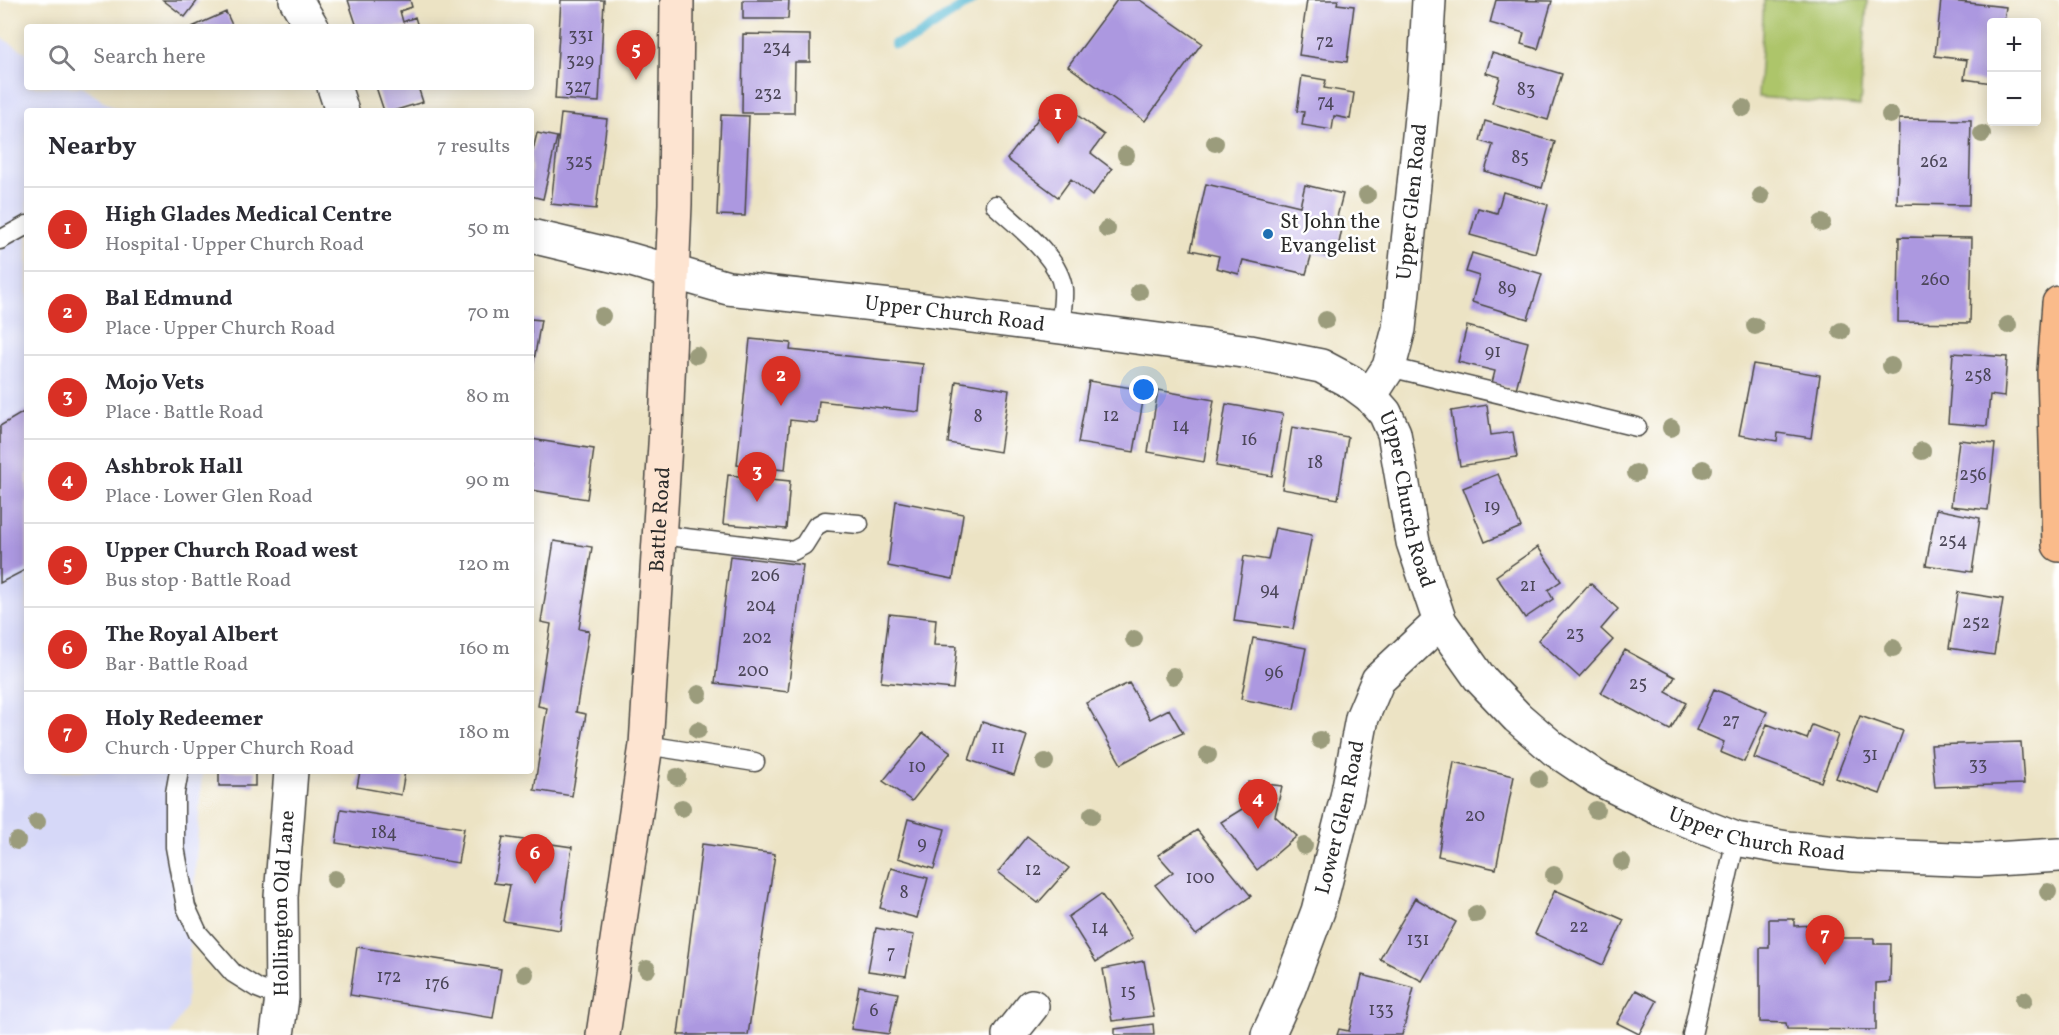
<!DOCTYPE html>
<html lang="en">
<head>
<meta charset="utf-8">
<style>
	:root { --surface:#fff; --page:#f2f2f3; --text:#2b2b33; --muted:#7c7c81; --line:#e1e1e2; --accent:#d93025 }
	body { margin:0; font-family:Vollkorn,serif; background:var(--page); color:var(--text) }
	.controls { position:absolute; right:18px; top:18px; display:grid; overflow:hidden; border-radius:6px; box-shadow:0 3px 15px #0003 }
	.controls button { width:54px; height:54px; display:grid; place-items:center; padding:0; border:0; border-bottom:2px solid var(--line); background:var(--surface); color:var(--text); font:30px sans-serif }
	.you { position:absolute; left:1144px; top:390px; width:21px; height:21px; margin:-15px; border:4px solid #fff; border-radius:50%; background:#1a73e8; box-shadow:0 0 0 9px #1a73e833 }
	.badge { display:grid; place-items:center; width:39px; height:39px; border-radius:50%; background:var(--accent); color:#fff; font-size:20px; font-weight:700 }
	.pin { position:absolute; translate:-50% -50px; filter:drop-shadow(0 2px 3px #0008) }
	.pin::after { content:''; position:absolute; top:32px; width:21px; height:18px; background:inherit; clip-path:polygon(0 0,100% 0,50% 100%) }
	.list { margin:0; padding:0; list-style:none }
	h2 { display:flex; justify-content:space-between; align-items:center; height:78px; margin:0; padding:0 24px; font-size:26px }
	h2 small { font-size:20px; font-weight:400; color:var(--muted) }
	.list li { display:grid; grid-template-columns:39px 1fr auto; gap:18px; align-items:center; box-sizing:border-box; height:84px; padding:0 24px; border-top:2px solid var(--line) }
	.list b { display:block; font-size:22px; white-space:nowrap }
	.list p { margin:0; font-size:20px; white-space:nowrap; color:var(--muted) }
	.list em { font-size:20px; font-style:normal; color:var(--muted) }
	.icon { flex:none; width:33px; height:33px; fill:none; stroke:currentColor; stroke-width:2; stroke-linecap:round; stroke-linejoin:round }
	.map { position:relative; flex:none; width:2059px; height:1035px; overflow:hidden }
	.search { position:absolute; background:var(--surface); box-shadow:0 3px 15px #0003; left:24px; top:24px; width:510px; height:66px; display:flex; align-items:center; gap:15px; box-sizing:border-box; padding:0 21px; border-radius:6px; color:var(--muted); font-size:22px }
	.panel { position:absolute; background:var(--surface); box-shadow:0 3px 15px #0003; left:24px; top:108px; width:510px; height:666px; border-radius:6px }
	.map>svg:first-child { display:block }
	.built { fill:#d6d8f8 }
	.green { fill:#adc56a; stroke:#6c784a; stroke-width:1.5 }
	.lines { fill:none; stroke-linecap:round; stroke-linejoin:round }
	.stream { stroke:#54b8d2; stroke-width:10 }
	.building { fill:#ac98e0 }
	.service-casing { stroke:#484742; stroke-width:21 }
	.minor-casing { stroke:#484742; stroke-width:36 }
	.secondary-casing { stroke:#484742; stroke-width:36 }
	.trunk-casing { stroke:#484742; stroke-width:36 }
	.service { stroke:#fff; stroke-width:18 }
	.minor { stroke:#fff; stroke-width:33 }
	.secondary { stroke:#fde4d1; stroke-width:33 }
	.trunk { stroke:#fabb8b; stroke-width:33 }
	.tree { fill:#9b9c7c }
	.poi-dot { fill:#1f6fb2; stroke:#fff; stroke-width:2 }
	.labels { text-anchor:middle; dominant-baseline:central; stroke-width:5; stroke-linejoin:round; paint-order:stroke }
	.number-label { font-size:18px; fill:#4b4658 }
	.street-label { font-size:21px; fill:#2b2b2b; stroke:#fff }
	.poi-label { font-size:21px; fill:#2b2b2b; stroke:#fff; text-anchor:start }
</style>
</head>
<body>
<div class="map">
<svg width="2059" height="1035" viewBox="0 0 2059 1035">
	<rect width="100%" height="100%" fill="#fff"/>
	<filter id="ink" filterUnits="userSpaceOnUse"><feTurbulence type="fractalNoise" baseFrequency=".0167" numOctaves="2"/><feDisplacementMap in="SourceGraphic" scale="12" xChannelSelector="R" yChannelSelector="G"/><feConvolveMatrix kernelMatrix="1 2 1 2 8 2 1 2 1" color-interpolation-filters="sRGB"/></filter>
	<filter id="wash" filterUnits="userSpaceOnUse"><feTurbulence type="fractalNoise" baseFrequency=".008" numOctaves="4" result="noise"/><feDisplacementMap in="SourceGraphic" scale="24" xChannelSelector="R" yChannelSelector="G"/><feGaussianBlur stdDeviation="1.35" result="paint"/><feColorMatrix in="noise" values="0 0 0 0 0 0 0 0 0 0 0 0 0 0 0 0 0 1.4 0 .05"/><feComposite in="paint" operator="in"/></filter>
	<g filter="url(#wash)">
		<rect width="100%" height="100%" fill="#ece3c4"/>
		<path class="built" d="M0,37L27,53V87H81L120,111H27V771H202L186,1007L170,1035H0Z"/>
		<path class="green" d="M1764,0H1867L1860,106L1758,97Z"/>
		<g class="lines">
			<path class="stream" d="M895,44L915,38L972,0"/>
		</g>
		<g id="blocks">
			<path class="building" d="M163,0H198L185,17Z
				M348,0H410L412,7L400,11L403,22L415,17L418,27H357Z
				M561,0H604L599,102L555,99Z
				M743,0H789L788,19H743Z
				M1117,0H1140L1202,43L1145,121L1068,66Z
				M1307,0H1338L1337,4L1354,6L1347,62L1299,55Z
				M1496,0L1552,1L1538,49L1521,44L1524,33L1490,23Z
				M1941,0L2006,7L2004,22H1992V83L1964,79L1967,60L1935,56Z
				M226,12L233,27H192Z
				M743,34L810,35V62H795L794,113H742Z
				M1492,53L1562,74L1548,120L1492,103L1500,77L1486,73Z
				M1302,76L1326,80L1324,88L1354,93L1350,119L1334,116L1332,130L1302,125L1304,112L1297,111Z
				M376,87H418L423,102L393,111H384Z
				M1054,98L1104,135L1091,153L1112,169L1092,196L1071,179L1058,197L1007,159Z
				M561,114L607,119L596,209L551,204Z
				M721,115L749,116L745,216L717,215Z
				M1899,119L1971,120L1969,205L1897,204Z
				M1485,121L1555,142L1542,188L1485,171L1493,145L1480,141Z
				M537,133L557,137L543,199L531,196V150H533Z
				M1206,184L1300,206L1305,185L1343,194L1337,217L1344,219L1336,258L1312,253L1306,274L1243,260L1239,274L1216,268L1219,256L1191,250Z
				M1503,192L1548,205L1535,253L1470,235L1478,208L1497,213Z
				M1899,237L1972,238L1970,323L1898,322Z
				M1472,253L1542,274L1528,319L1472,302L1479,276L1466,272Z
				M531,319L541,320L532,372L531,371Z
				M1467,326L1528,342L1516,389L1492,383L1495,371L1458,362Z
				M750,339L791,343L790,350L923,364L919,412L819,401L817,423L790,420L785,470L737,465Z
				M1953,353L2007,357L2004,397L1990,395L1987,426L1948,423Z
				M1753,364L1820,375L1811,438L1778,433L1777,441L1739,435Z
				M956,381L1009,390L1000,452L948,443Z
				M1089,381L1145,390L1134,452L1078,443Z
				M1158,390L1214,400L1204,462L1148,452Z
				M1226,404L1283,414L1272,476L1216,466Z
				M1487,405L1491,435L1513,432L1517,457L1460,466L1451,411Z
				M27,410V569L0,583V426Z
				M1292,427L1348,437L1338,499L1282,489Z
				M531,439L594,449L587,499L531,490Z
				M1959,440L1995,444L1988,510L1951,506Z
				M1498,474L1521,527L1485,542L1463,488Z
				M728,475L790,481L786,529L723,524Z
				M896,501L963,514L953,579L888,566Z
				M1936,509L1980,518L1972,572L1926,565Z
				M1275,528L1312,535L1293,629L1234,621L1244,556L1268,560Z
				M554,541L592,547L579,629L589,631L576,712L586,714L572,796L534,790L547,708L538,706L551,624L541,622Z
				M1538,547L1561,581L1548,590L1553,599L1525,618L1496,576Z
				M730,556L803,565L788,692L715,683Z
				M1590,583L1618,609L1601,629L1613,640L1579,677L1538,640Z
				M1958,592L2003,599L1994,655L1949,648Z
				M889,614L936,619L934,645L957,646L953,689L881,682Z
				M1253,638L1306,648L1294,709L1241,699Z
				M1625,650L1675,677L1666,692L1686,703L1670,730L1601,693Z
				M1129,683L1150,719L1169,709L1183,733L1156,745L1121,764L1086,703Z
				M1714,689L1767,712L1744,762L1720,752L1724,742L1696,730Z
				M1860,716L1903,731L1880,794L1836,778Z
				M982,722L1027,736L1014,775L969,760Z
				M1767,724L1807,739L1812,725L1838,735L1821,782L1754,758Z
				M923,733L951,752L912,801L883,781Z
				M2021,742L2024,784L1935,787L1931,745Z
				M1454,762L1514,776L1496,869L1438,856Z
				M219,771H255V786H219Z
				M360,771H405L401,795L357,787Z
				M1248,782L1282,786L1275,816L1297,836L1257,870L1221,822L1247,806Z
				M341,809L464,828L458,863L336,843Z
				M908,819L945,829L934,869L898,858Z
				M1197,830L1251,896L1196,935L1155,885L1173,872L1158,855Z
				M1027,836L1069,868L1038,903L998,872Z
				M503,837L572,847L560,930L503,921L510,885L494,883Z
				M702,844L775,854L748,1035H678Z
				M891,868L928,878L917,918L880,908Z
				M1555,890L1624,920L1603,965L1535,934Z
				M1101,894L1132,939L1096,962L1068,917Z
				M1415,898L1456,922L1422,981L1380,959Z
				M1769,919H1794V926L1814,925V938H1874V944H1891L1890,982L1876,983V1030L1787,1029L1786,1023L1760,1022V948H1769Z
				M876,928L914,935L906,976L868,971Z
				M357,947L501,969L493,1018L350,995Z
				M1144,961L1154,1016L1112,1021L1103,969Z
				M1362,975L1414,988L1402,1035H1337L1339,1029L1349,1031Z
				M859,986L898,993L889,1034L851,1029Z
				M1636,990L1657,1001L1639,1034L1617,1023Z
				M1153,1024L1154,1035H1115V1029Z"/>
		</g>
	</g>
	<g filter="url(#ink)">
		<use href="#blocks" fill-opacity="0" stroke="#484742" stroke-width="1.5"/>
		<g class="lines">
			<defs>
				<path id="service" d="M995,205C1017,226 1059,256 1063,289C1064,301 1061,315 1060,327
					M0,240L27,225
					M1389,367L1637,427
					M661,535L793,551L804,545L816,526L825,521L859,524
					M646,745L755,762
					M179,771L175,793V847L186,907L198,933L233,973L257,988L282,998
					M1692,1035L1736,839"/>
				<g id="minor">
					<path d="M296,0L312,27"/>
					<path d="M334,87L342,111"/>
					<path id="s1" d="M531,236L628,259L728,288L909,308L1060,327L1250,352L1321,366L1351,382L1370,396L1385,413L1394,433L1413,542L1440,622L1479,677L1517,717L1554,749L1597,778L1664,811L1736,839L1787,848L1855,855L1978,860L2059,855"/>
					<path id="s2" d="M1370,396L1389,367L1399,329L1424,88L1429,0"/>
					<path id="s3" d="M277,1035L282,998L281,897L291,771"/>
					<path d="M1009,1035L1032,1006"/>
					<path id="s4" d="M1268,1035L1288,991L1318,911L1347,797L1362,718L1378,680L1440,622"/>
				</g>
				<g id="secondary">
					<path id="s5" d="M603,1035L646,745L666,429L675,204L677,0"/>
				</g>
				<path id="trunk" d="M2059,303L2054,372L2059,545"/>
			</defs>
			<use href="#service" class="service-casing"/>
			<use href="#minor" class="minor-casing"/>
			<use href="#secondary" class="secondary-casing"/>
			<use href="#trunk" class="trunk-casing"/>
			<use href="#service" class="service"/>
			<use href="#minor" class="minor"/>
			<use href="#secondary" class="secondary"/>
			<use href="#trunk" class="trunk"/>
		</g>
		<g class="tree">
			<circle cx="1743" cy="108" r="9"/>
			<circle cx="1890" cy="115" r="9"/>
			<circle cx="1982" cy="134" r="9"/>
			<circle cx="1215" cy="143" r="9"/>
			<circle cx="1126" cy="155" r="9"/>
			<circle cx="1367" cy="195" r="9"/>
			<circle cx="1761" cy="196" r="9"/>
			<circle cx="1822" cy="223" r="9"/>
			<circle cx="1107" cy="229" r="9"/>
			<circle cx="1139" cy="292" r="9"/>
			<circle cx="602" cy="316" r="9"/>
			<circle cx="1326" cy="320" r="9"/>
			<circle cx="2008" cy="325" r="9"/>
			<circle cx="1755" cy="326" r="9"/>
			<circle cx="1841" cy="331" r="9"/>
			<circle cx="696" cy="355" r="9"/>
			<circle cx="1891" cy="366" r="9"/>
			<circle cx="1671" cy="428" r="9"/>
			<circle cx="1922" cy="451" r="9"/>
			<circle cx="1703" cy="469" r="9"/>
			<circle cx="1636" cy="473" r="9"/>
			<circle cx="1134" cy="639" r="9"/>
			<circle cx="1893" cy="648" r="9"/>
			<circle cx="1173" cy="676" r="9"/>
			<circle cx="699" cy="694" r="9"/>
			<circle cx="698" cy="730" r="9"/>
			<circle cx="1320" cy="740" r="9"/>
			<circle cx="1208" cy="755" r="9"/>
			<circle cx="1045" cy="762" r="9"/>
			<circle cx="677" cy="777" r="9"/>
			<circle cx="1539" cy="779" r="9"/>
			<circle cx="682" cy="808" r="9"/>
			<circle cx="1596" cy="810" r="9"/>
			<circle cx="1092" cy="815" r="9"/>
			<circle cx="37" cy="822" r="9"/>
			<circle cx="17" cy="841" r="9"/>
			<circle cx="1304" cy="846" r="9"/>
			<circle cx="1622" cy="862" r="9"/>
			<circle cx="1554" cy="875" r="9"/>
			<circle cx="335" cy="879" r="9"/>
			<circle cx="2048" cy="892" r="9"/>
			<circle cx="1476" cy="914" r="9"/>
			<circle cx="647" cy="969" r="9"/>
			<circle cx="525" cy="974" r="9"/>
			<circle cx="2024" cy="1000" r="9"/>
		</g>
	</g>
	<circle class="poi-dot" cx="1268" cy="234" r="6"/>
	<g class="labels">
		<g class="number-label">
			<text x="581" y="36">331</text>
			<text x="1325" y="42">72</text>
			<text x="777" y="48">234</text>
			<text x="580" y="61">329</text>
			<text x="578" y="87">327</text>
			<text x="1526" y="90">83</text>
			<text x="768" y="94">232</text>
			<text x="1326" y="102">74</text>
			<text x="1520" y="158">85</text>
			<text x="579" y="162">325</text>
			<text x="1934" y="162">262</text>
			<text x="1935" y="280">260</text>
			<text x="1507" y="289">89</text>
			<text x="1493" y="352">91</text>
			<text x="1978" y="376">258</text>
			<text x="1111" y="416">12</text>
			<text x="978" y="417">8</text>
			<text x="1181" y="426">14</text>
			<text x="1249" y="440">16</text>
			<text x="1315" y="463">18</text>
			<text x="1973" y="475">256</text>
			<text x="1492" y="507">19</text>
			<text x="1953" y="541">254</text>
			<text x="765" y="576">206</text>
			<text x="1528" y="586">21</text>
			<text x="1270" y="590">94</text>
			<text x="761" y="606">204</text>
			<text x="1976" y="623">252</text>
			<text x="1575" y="634">23</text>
			<text x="757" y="638">202</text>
			<text x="753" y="671">200</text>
			<text x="1274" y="673">96</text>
			<text x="1638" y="684">25</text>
			<text x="1731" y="721">27</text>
			<text x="998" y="748">11</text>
			<text x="1870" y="755">31</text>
			<text x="1978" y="765">33</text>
			<text x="917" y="767">10</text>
			<text x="1475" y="816">20</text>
			<text x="384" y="833">184</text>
			<text x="922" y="844">9</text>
			<text x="1033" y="870">12</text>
			<text x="1200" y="878">100</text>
			<text x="904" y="893">8</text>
			<text x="1579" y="927">22</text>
			<text x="1100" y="928">14</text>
			<text x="1418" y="940">131</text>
			<text x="891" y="953">7</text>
			<text x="389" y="977">172</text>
			<text x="437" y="984">176</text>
			<text x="1128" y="992">15</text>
			<text x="1381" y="1010">133</text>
			<text x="874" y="1011">6</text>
		</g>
		<g class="street-label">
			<text stroke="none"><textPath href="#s2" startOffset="202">Upper Glen Road</textPath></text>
			<text stroke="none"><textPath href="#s1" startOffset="432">Upper Church Road</textPath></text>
			<text stroke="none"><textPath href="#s1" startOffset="972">Upper Church Road</textPath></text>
			<text stroke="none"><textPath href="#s5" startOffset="519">Battle Road</textPath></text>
			<text stroke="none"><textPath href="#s4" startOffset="230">Lower Glen Road</textPath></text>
			<text stroke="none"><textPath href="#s1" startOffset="1494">Upper Church Road</textPath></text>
			<text stroke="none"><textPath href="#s3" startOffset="132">Hollington Old Lane</textPath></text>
		</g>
		<g class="poi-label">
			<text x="1280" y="222">St John the<tspan x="1280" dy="24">Evangelist</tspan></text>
		</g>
	</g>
</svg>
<div class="controls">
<button>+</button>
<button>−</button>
</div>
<div class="you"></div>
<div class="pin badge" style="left:1058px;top:144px">1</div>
<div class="pin badge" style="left:781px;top:406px">2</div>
<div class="pin badge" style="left:757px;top:502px">3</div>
<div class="pin badge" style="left:1258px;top:829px">4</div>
<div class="pin badge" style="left:636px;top:80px">5</div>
<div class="pin badge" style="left:535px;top:884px">6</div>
<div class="pin badge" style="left:1825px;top:965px">7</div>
<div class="search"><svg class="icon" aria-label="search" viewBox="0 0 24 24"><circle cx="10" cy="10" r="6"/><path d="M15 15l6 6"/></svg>Search here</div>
<section class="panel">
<h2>Nearby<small>7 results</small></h2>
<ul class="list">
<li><span class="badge">1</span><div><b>High Glades Medical Centre</b><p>Hospital · Upper Church Road</p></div><em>50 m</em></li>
<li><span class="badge">2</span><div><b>Bal Edmund</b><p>Place · Upper Church Road</p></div><em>70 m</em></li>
<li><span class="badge">3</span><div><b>Mojo Vets</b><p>Place · Battle Road</p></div><em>80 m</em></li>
<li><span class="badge">4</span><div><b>Ashbrok Hall</b><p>Place · Lower Glen Road</p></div><em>90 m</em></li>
<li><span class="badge">5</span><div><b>Upper Church Road west</b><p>Bus stop · Battle Road</p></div><em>120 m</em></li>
<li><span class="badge">6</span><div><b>The Royal Albert</b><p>Bar · Battle Road</p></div><em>160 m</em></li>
<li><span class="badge">7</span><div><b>Holy Redeemer</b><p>Church · Upper Church Road</p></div><em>180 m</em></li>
</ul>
</section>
</div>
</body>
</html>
